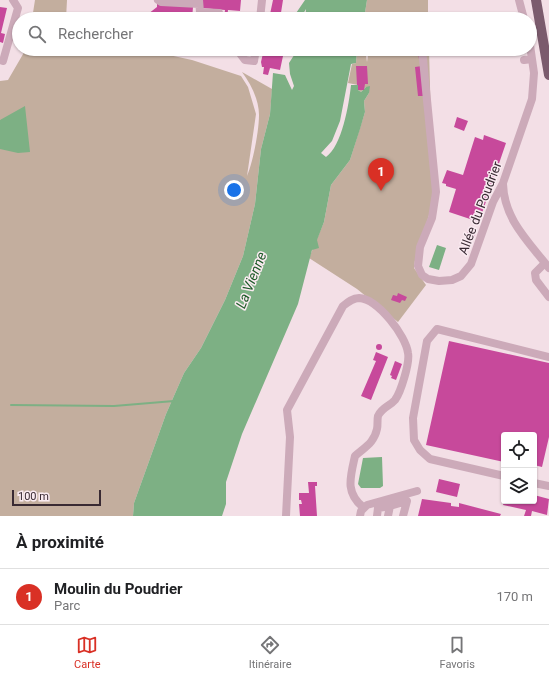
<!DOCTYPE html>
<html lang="fr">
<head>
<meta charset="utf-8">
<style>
	:root { --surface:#fff; --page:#f6f6f6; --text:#202124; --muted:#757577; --line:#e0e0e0; --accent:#d93025 }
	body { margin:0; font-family:Roboto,sans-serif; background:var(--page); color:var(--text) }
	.controls { position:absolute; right:12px; bottom:12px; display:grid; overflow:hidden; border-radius:4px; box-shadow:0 1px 3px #0004 }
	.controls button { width:36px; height:36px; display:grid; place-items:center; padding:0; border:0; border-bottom:1px solid var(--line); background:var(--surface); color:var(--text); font:20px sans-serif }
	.scale { position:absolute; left:12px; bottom:10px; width:89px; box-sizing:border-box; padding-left:4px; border:2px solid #392a33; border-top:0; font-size:11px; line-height:14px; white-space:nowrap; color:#392a33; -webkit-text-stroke:3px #faebf1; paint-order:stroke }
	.you { position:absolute; left:234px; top:190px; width:14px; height:14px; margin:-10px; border:3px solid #fff; border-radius:50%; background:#1a73e8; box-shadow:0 0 0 6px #1a73e833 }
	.badge { display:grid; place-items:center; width:26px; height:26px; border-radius:50%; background:var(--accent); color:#fff; font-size:13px; font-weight:700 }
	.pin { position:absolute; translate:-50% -33px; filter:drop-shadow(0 1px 2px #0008) }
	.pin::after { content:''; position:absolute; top:21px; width:14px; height:12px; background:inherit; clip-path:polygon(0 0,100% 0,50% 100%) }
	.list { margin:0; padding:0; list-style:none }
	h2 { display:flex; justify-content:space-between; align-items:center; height:52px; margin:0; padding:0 16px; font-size:17px }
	h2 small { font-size:13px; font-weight:400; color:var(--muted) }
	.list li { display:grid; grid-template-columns:26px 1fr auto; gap:12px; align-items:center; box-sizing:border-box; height:56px; padding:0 16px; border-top:1px solid var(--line) }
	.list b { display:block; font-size:15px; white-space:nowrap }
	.list p { margin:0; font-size:13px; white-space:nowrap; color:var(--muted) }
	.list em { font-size:13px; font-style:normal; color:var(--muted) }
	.icon { flex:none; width:22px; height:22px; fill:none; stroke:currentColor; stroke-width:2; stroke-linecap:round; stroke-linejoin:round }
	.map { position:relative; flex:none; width:549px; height:516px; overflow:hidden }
	.search { position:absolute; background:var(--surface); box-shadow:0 1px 3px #0004; left:12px; right:12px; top:12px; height:44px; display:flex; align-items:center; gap:10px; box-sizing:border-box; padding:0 14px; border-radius:22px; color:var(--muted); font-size:15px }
	.sheet { height:108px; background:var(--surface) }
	nav { display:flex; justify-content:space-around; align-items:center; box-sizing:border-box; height:56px; border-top:1px solid var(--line); background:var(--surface); font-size:11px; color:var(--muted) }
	nav a { display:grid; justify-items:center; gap:2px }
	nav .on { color:var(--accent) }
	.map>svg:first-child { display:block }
	.green { fill:#c3ae9e }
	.water { fill:#7db084 }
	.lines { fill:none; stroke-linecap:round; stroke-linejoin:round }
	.stream { stroke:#7db084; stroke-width:2 }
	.building { fill:#c7499b }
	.minor { stroke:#ccaab9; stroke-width:8 }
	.major { stroke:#7b5b6d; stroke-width:10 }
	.labels { text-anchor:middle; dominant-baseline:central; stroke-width:3; stroke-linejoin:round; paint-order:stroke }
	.street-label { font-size:13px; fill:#392a33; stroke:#faebf1 }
	.water-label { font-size:14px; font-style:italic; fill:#1e5b29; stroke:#faebf1 }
</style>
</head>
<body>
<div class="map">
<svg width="549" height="516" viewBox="0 0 549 516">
	<rect width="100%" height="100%" fill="#f3dfe6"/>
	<path class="green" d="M35,0H67L66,19H32Z
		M367,0H428V19H364Z
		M26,49H141L192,60L241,76L248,87L256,114L247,176C253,162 259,131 259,115C259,100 251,84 242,72L272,89L270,114L261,149L255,204L243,256L225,300L201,348L184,373L166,414L134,503L133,516H0V81L8,80Z
		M357,49H365L367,62L369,49H429L433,197C430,222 416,243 414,268L426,285L398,322L357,289L309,258L324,222L331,185L350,160L365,112L364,101L369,93L366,87L361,92L358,90V85L348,83L352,64L356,63Z"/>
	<path class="water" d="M305,0H367L364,19H305L306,9L300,19H292Z
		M298,49H357L356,63L351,64L340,121L332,141L321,153L326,157C342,146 349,104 351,85H358V90L361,92L366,87L370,86L369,93L364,101L365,112L360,129L350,160L331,185L324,222L317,240L319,248L312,250L298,304L242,434L226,482V504L222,516H133L134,503L166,414L184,373L201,348L225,300L243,256L255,204L261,149L270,114L273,73L285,75L292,90L294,86L290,74L289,63Z
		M25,106L30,152L18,153L0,149V120Z
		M437,245L446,248L439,270L429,267Z
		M382,457L383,486L380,488H361L358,484L363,458Z"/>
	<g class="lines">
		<path class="stream" d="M11,405L114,406L174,401"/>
	</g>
	<path class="building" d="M203,0H241L240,11L228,10L227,19H224L225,10L202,8Z
		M273,0H283L280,19H269Z
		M157,4L193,7L192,19H138L139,14H148L157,7Z
		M0,7L7,8L1,33L5,34L3,43L0,42Z
		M264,49H275L274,54L283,56L280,70L270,68L268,75L263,74L264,67H262L261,62Z
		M412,49H420L421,58L419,59L418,53L412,54Z
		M356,66H367L368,84H365L364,90H358V85H357Z
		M422,66L425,96H418L415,67Z
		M457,117L468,121L464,131L454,127Z
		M484,135L506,143L479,222L449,212L456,189L446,186V184L442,183L447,170L463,175L475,137L483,140Z
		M469,228L476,231L474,238L467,235Z
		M398,293L407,297L405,301L402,300L400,303L391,300L393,295L397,296Z
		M449,341L549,363V437L542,467L534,465V435H504V462L426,445Z
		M376 347a3 3 0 1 1 6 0a3 3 0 1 1-6 0Z
		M376,352L388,357L371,400L361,396L376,361L373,360Z
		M395,361L402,364L396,380L391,378L392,376L390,375Z
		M439,479L460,484L457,497L436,492Z
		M308,482H317V486H315L317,516H300L299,504H302L301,500H299V493H309Z
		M534,495L549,499L547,515L532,511L531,516H524L526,510L503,505L504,501H534Z
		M422,499L451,503V506L459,507V503L501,514L500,516H418Z"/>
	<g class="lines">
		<path class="minor" d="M158,0L161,2L199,4
			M199,0L200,12L219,13
			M519,0L524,19
			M260,19L262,0
			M239,49V52L245,60L254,61L256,49
			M422,49L436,192L432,218L420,247L418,266L422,275L428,279L439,281L452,280L461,276L471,264L493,202L503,183L532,99L534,73L530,45
			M524,60L532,59
			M3,61L18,8L13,0
			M503,184C504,219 528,241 549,268
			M545,263L535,273L536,280L549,297
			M504,476L430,459L420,450L414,440L413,418L427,341L437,329L549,357
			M534,483L549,486
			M390,506L407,501L403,516
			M286,516L290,437L287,410L343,306C348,302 353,298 359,298C378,299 406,336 408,353C410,362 401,392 395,400C390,406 382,407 378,416C377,420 378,425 377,429C374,443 365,447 355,456C350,478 345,493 364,508
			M360,516L361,511L367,505L417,491
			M377,516L378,508L390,506L388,516"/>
		<path class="major" d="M536,0L549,75"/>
	</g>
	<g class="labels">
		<g class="street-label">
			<text transform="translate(480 208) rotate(-69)">Allée du Poudrier</text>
		</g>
		<g class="water-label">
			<text transform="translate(251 280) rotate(-68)">La Vienne</text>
		</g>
	</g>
</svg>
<div class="controls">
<button><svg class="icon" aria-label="locate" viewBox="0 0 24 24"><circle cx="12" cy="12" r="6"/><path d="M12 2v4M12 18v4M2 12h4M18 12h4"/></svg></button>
<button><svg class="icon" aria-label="layers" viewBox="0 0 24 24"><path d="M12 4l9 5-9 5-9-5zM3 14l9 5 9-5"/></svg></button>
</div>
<div class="scale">100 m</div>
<div class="you"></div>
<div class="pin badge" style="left:381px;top:191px">1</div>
<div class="search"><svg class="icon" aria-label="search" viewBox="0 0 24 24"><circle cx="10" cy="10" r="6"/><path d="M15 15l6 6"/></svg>Rechercher</div>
</div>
<section class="sheet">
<h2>À proximité<small></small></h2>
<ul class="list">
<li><span class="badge">1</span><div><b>Moulin du Poudrier</b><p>Parc</p></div><em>170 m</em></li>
</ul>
</section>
<nav>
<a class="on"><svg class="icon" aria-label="map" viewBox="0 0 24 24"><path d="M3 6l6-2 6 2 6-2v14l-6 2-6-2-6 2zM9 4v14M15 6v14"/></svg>Carte</a>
<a><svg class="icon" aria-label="directions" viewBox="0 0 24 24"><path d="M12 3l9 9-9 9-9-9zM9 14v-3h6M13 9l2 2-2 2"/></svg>Itinéraire</a>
<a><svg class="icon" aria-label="saved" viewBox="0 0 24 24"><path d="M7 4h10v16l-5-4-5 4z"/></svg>Favoris</a>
</nav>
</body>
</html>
